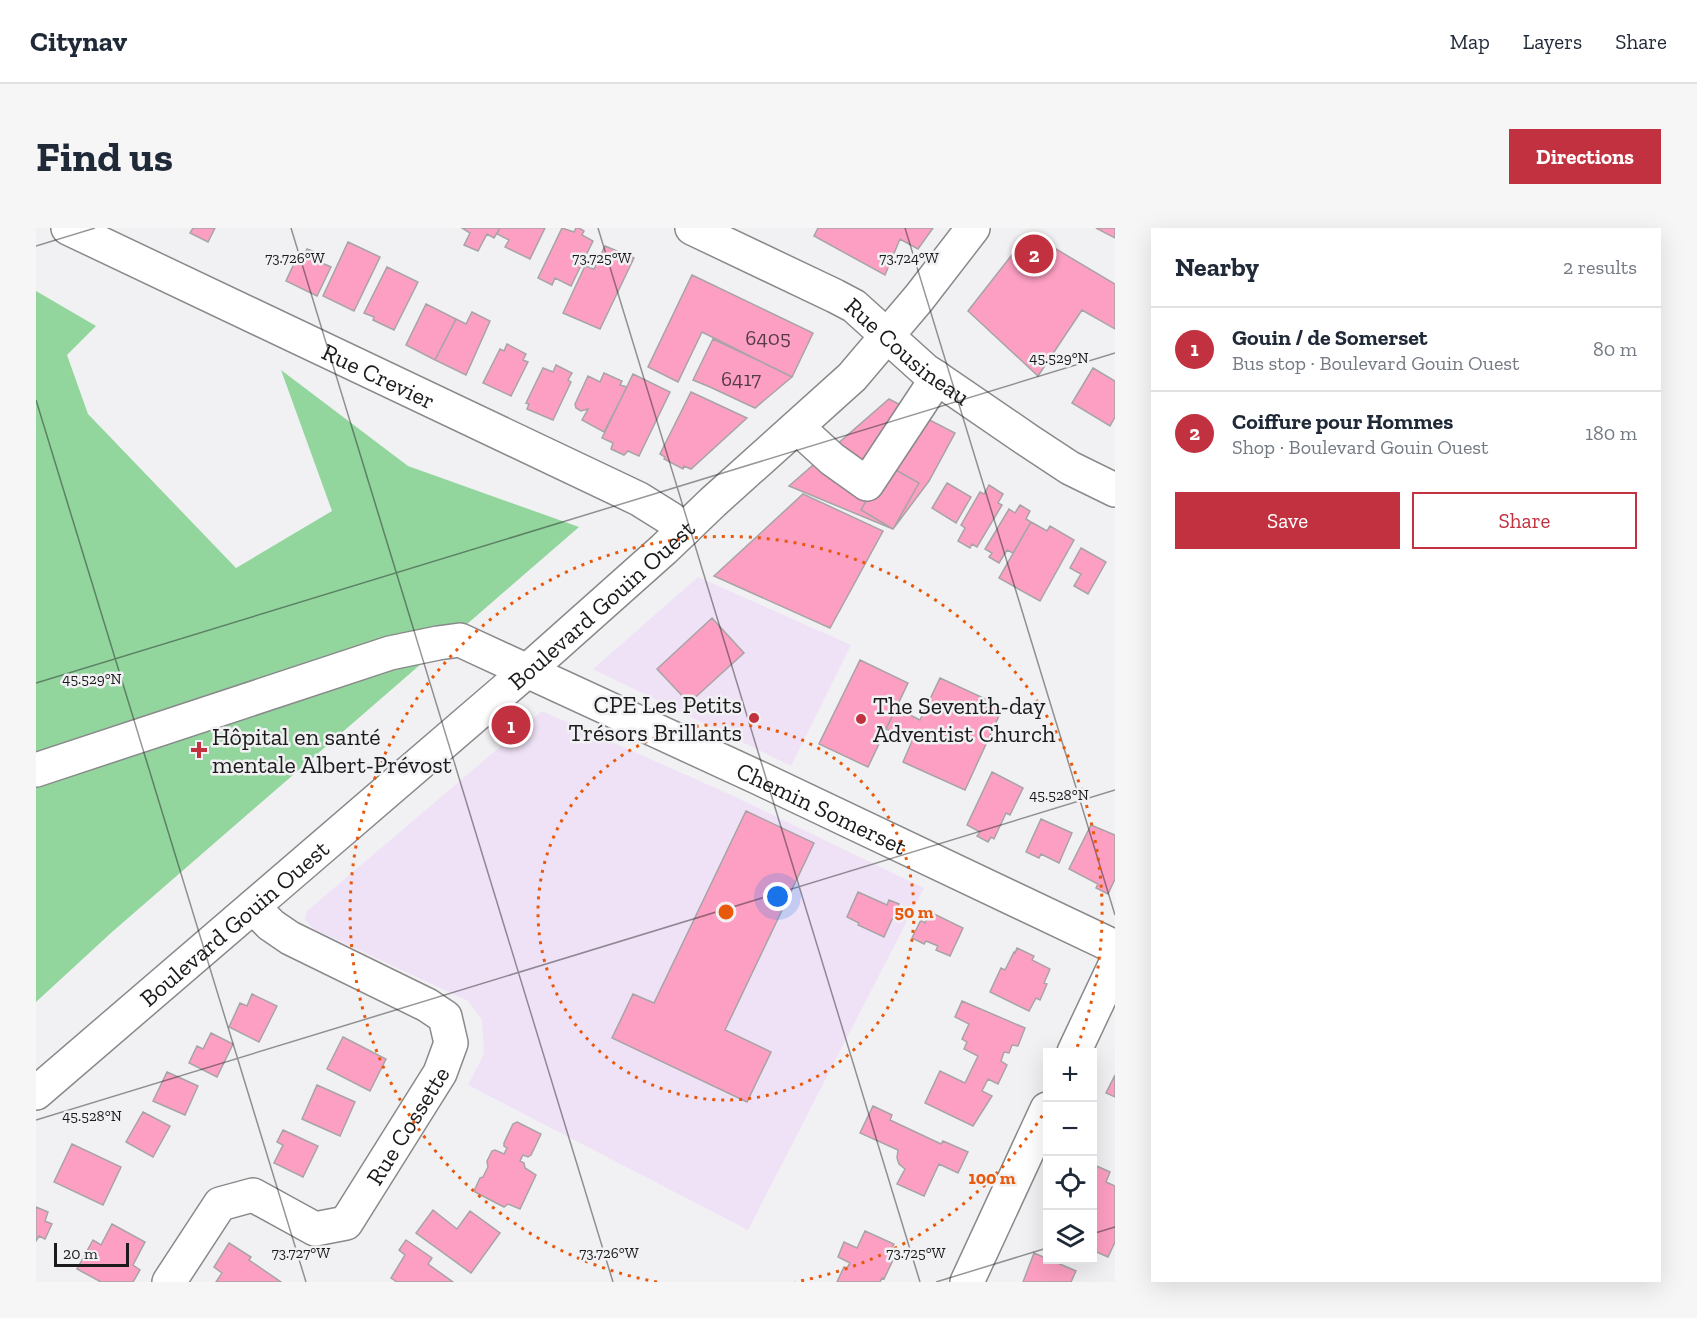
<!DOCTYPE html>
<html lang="en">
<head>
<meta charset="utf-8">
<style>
	:root { --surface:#fff; --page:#f6f6f7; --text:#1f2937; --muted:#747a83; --line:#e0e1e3; --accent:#c2313f }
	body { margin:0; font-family:"Zilla Slab",serif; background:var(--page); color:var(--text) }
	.controls { position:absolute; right:18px; bottom:18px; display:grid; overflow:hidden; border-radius:0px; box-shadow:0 6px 24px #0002 }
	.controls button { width:54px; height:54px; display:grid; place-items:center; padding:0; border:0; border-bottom:2px solid var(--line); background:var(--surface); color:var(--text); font:30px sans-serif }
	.scale { position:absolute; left:18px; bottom:15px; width:75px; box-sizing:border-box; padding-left:6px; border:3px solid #1b1b1c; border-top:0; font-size:16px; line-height:21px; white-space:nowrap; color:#1b1b1c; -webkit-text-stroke:4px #f1f1f3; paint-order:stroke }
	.you { position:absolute; left:742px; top:669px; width:21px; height:21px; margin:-15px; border:4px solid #fff; border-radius:50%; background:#1a73e8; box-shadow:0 0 0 9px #1a73e833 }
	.badge { display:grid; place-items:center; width:39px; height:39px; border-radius:50%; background:var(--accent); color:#fff; font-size:20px; font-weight:700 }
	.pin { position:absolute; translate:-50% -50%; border:3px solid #fff; box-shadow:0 2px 6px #0006 }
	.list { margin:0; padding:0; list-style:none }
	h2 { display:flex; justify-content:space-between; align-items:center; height:78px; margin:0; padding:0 24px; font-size:26px }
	h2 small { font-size:20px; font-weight:400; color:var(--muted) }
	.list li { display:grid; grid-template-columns:39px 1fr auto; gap:18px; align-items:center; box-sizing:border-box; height:84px; padding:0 24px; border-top:2px solid var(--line) }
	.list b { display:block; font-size:22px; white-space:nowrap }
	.list p { margin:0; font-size:20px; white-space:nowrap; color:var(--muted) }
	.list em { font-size:20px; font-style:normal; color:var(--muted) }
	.actions { display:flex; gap:12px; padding:18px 24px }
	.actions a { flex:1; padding:14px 0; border:2px solid var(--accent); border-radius:0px; text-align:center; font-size:21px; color:var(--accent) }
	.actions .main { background:var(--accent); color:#fff }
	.icon { flex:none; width:33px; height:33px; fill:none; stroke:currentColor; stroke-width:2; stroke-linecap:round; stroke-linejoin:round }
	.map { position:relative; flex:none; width:1079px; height:1054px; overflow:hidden; border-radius:0px }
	header { display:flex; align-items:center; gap:36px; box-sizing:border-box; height:84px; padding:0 30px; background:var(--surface); border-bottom:2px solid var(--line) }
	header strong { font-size:28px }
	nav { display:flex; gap:33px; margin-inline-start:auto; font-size:21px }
	.intro { display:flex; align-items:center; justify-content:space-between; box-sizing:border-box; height:144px; padding:0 36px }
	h1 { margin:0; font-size:42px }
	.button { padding:15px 27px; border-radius:0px; background:var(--accent); color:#fff; font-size:21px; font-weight:700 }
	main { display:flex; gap:36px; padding:0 36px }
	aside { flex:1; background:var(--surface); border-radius:0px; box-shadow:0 6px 24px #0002 }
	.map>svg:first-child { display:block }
	.education { fill:#efe2f6 }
	.green { fill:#92d69e }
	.building { fill:#fd9fc2; stroke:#a7a4a5; stroke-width:1.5 }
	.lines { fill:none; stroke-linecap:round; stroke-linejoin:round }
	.minor-casing { stroke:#89898b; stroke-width:36 }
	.minor { stroke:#fff; stroke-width:33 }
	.ticks { fill:none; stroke:#1b1b1c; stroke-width:1.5; stroke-opacity:0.45 }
	.ring { fill:none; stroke:#e8590c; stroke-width:3; stroke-dasharray:3 6 }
	.poi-dot { fill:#c2313f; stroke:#f1f1f3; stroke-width:2 }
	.labels { text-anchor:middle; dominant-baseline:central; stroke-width:5; stroke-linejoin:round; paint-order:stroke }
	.number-label { font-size:21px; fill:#543c46 }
	.street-label { font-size:24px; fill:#1b1b1c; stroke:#f1f1f3 }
	.poi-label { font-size:24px; fill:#1b1b1c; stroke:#f1f1f3; text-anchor:start }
	.ticks-label { font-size:15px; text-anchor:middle; fill:#1b1b1c; stroke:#f1f1f3; stroke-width:5; stroke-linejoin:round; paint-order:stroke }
	.centre { fill:#e8590c; stroke:#f1f1f3; stroke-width:3 }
	.ring-label { font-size:18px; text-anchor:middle; font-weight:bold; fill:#e8590c; stroke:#f1f1f3; stroke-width:5; stroke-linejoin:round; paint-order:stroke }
</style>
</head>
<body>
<header>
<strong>Citynav</strong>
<nav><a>Map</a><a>Layers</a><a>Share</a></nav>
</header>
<div class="intro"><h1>Find us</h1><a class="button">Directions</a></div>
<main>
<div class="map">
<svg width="1079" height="1054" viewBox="0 0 1079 1054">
	<rect width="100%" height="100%" fill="#f1f1f3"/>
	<path class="education" d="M662,349L815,417L755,538L557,441Z
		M506,483L693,566L888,660L712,1002L432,857L448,826L446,792L432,773L278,701L269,692L271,683Z"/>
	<path class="green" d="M0,63L60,98L31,127L52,186L200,340L296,283L245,142L372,238L543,299L76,704L0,774Z"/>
	<path class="building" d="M157,0H179L172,14L154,5Z
		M426,0H464L458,10L451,6L442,23L428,17L434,5Z
		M464,0H509L494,31L469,19L473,12L461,6Z
		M526,0L538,4L540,0H543L548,3L546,7L557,13L535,58L519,50L516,57L502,50Z
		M782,0H897L882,21L864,11L849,47L778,8Z
		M1060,0H1079V10Z
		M993,5L1079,56V101L1046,82L1002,148L932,83Z
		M312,14L344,29L318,83L287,68Z
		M569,18L598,30L564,101L527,85L549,38L558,41Z
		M271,21L282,25L279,32L295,39L281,68L250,53L263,25L268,27Z
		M351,39L382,54L358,102L337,92L338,89L328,85Z
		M656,47L777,105L756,149L666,104L642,154L612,139Z
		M390,76L420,91L399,132L370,117Z
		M436,84L454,93L430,147L399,132L420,91L430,96Z
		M677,111L738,140L756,149L719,180L674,159L657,152Z
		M471,116L490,126L487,132L492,134L475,168L447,155L464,121L468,123Z
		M520,137L536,145L532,152L535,154L517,192L491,181L493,176L490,175L507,140L517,144Z
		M1057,140L1079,153V189L1074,198L1036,175Z
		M568,145L586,153L584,157L591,159L568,204L546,192L552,181L545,183L540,180L539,176L552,148L564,154Z
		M597,146L634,164L603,228L592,223L588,227L575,221L577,215L566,210Z
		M655,164L711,190L655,241L648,238L647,241L628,231L629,229L624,226Z
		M853,171L919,205L893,253L857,301L753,258Z
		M851,237L883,255L857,301L825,282Z
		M911,255L935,269L920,295L896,280Z
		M953,257L967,266L962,275L966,277L941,319L936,316L934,320L922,313L929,300L925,297L944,264L948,266Z
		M767,266L847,303L794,400L678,348Z
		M984,277L994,283L990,291L995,294L977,325L971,322L963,335L953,329L956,325L949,321L973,281L979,285Z
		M995,294L1011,303L1014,298L1038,312L1004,373L963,350Z
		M1045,320L1070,334L1052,366L1038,358L1045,346L1034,340Z
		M676,390L708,425L653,475L621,441Z
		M824,432L872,455L832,539L783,516Z
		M904,450L967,479L929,562L867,534L876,513L850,501L860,480L884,492Z
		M956,544L987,560L974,587L970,585L958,611L955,609L952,614L941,608L944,604L931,597Z
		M710,583L778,615L689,802L735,824L711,874L576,810L597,766L618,775Z
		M1005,591L1036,605L1023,635L1005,626L1003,630L990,624Z
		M1055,597L1079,607V651L1072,666L1060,660L1062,656L1033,641Z
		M822,664L851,677L853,672L863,676L848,709L822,697L823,695L811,689Z
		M894,684L927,700L914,728L900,722L902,718L890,713L888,716L876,710L885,692L889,695Z
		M981,720L998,728L996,732L1014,741L1008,755L1011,756L1004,772L1000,770L993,783L954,764L965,740L969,742L978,724L979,725Z
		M216,766L241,778L223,814L193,799L204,775L211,778Z
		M926,773L989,800L982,818L976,817L973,825L968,824L965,833L971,837L962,856L952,851L946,863L956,868L937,898L889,875L904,843L929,855L942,828L928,821L931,814L926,811L933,796L919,789Z
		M175,805L197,816L181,849L153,835L161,818L167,821Z
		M307,809L350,831L334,863L291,841Z
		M131,844L162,858L149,887L117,873Z
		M1079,847V869L1070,865Z
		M281,857L319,874L304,908L266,891Z
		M837,878L856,887L854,892L905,916L907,913L932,924L922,945L903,936L888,968L861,956L869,941L863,936L861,930L862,922L824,905Z
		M107,884L134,898L117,929L90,914Z
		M481,894L505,906L495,927L492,929L487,927L484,933L488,935L489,940L500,947L484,981L472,976L468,979L439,964V961L444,950L447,949L452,939L451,933L456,923L459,922L468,926L471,920L468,918V915L477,896Z
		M247,902L282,918L267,949L238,935L247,917L241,914Z
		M36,916L85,939L67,977L18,954Z
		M1056,936L1074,944L1070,954L1079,958V1014L1072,1029L1056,1022Z
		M0,979L12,984L9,993L16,996L9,1011L3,1008L0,1013Z
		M397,982L421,1001L434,983L464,1005L435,1045L380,1005Z
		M76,996L109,1014L97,1037L104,1042L97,1054H65L41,1041L57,1012L65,1017Z
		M829,1003L858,1016L852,1029L857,1032L848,1051L846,1050L844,1054H801L808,1039L811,1040L814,1035L802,1029L808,1014L821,1020Z
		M370,1012L396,1030L392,1036L417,1054H361L355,1050L369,1027L363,1022Z
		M193,1015L215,1029L213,1032L245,1054H180L186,1045L178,1039Z
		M998,1025L1040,1043L1035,1054H987Z"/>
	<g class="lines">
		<defs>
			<g id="minor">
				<path id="s1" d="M32,0L603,271L635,291L648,302"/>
				<path id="s2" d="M656,0L799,68L818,78L890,143L901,150L993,213L1034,240L1079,262"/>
				<path d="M761,199L796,231L831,256L901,150"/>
				<path id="s3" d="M0,542L354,425L402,415L424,412L723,550L1079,719"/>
				<path d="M1038,824L1079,737"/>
				<path id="s4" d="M0,865L491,443L628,321L677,274L816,149L883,70L937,0"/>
				<path id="s5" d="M133,1054L184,976L217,967L279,1001L310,995L404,845L415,815L409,789L391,777L254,710L235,697L217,679"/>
				<path d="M931,1054L1011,881"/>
			</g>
		</defs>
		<use href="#minor" class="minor-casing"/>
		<use href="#minor" class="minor"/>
	</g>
	<path class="ticks" d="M255,0L577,1054M562,0L884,1054M869,0L1079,687M0,18L59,0M0,172L270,1054M0,455L1079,125M0,892L1079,562M1056,1006L1079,999M900,1054L1011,1020"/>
	<g class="ring">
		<circle cx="690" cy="684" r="188"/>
		<path d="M1011 880A376 376 0 0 1 759 1054M621 1054A376 376 0 1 1 1040 822"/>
	</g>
	<g class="poi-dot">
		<circle cx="718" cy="490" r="6"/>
		<circle cx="825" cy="491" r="6"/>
		<path d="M160 513h6v6h6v6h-6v6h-6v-6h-6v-6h6z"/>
	</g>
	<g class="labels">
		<g class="number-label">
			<text x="732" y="109">6405</text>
			<text x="705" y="150">6417</text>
		</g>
		<g class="street-label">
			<text stroke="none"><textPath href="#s2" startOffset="250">Rue Cousineau</textPath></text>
			<text stroke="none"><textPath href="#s1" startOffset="344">Rue Crevier</textPath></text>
			<text stroke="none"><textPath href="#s4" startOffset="747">Boulevard Gouin Ouest</textPath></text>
			<text stroke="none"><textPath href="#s3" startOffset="843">Chemin Somerset</textPath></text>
			<text stroke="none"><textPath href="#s4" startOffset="261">Boulevard Gouin Ouest</textPath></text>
			<text stroke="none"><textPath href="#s5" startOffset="345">Rue Cossette</textPath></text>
		</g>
		<g class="poi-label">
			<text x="706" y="476" text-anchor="end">CPE Les Petits<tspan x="706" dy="28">Trésors Brillants</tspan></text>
			<text x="837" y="477">The Seventh-day<tspan x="837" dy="28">Adventist Church</tspan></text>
			<text x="176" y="508">Hôpital en santé<tspan x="176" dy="28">mentale Albert-Prévost</tspan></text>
		</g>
	</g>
	<g class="ticks-label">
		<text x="259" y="35">73.726°W</text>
		<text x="566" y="35">73.725°W</text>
		<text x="873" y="35">73.724°W</text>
		<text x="1023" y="135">45.529°N</text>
		<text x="56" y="456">45.529°N</text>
		<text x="1023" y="572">45.528°N</text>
		<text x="56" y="893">45.528°N</text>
		<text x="265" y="1030">73.727°W</text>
		<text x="573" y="1030">73.726°W</text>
		<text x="880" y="1030">73.725°W</text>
	</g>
	<circle cx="690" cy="684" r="9" class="centre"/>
	<g class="ring-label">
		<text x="878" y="690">50 m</text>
		<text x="956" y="956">100 m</text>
	</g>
</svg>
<div class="controls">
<button>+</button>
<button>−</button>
<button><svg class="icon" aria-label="locate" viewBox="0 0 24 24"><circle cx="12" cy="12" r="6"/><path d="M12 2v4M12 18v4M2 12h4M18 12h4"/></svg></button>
<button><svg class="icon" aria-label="layers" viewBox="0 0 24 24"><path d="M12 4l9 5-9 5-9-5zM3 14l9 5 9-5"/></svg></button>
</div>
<div class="scale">20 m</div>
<div class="you"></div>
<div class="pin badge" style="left:475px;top:497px">1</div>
<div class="pin badge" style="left:998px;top:26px">2</div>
</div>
<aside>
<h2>Nearby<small>2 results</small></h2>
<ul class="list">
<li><span class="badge">1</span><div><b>Gouin / de Somerset</b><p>Bus stop · Boulevard Gouin Ouest</p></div><em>80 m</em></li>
<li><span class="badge">2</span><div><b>Coiffure pour Hommes</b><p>Shop · Boulevard Gouin Ouest</p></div><em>180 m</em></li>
</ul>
<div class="actions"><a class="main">Save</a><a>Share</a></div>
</aside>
</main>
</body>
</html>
